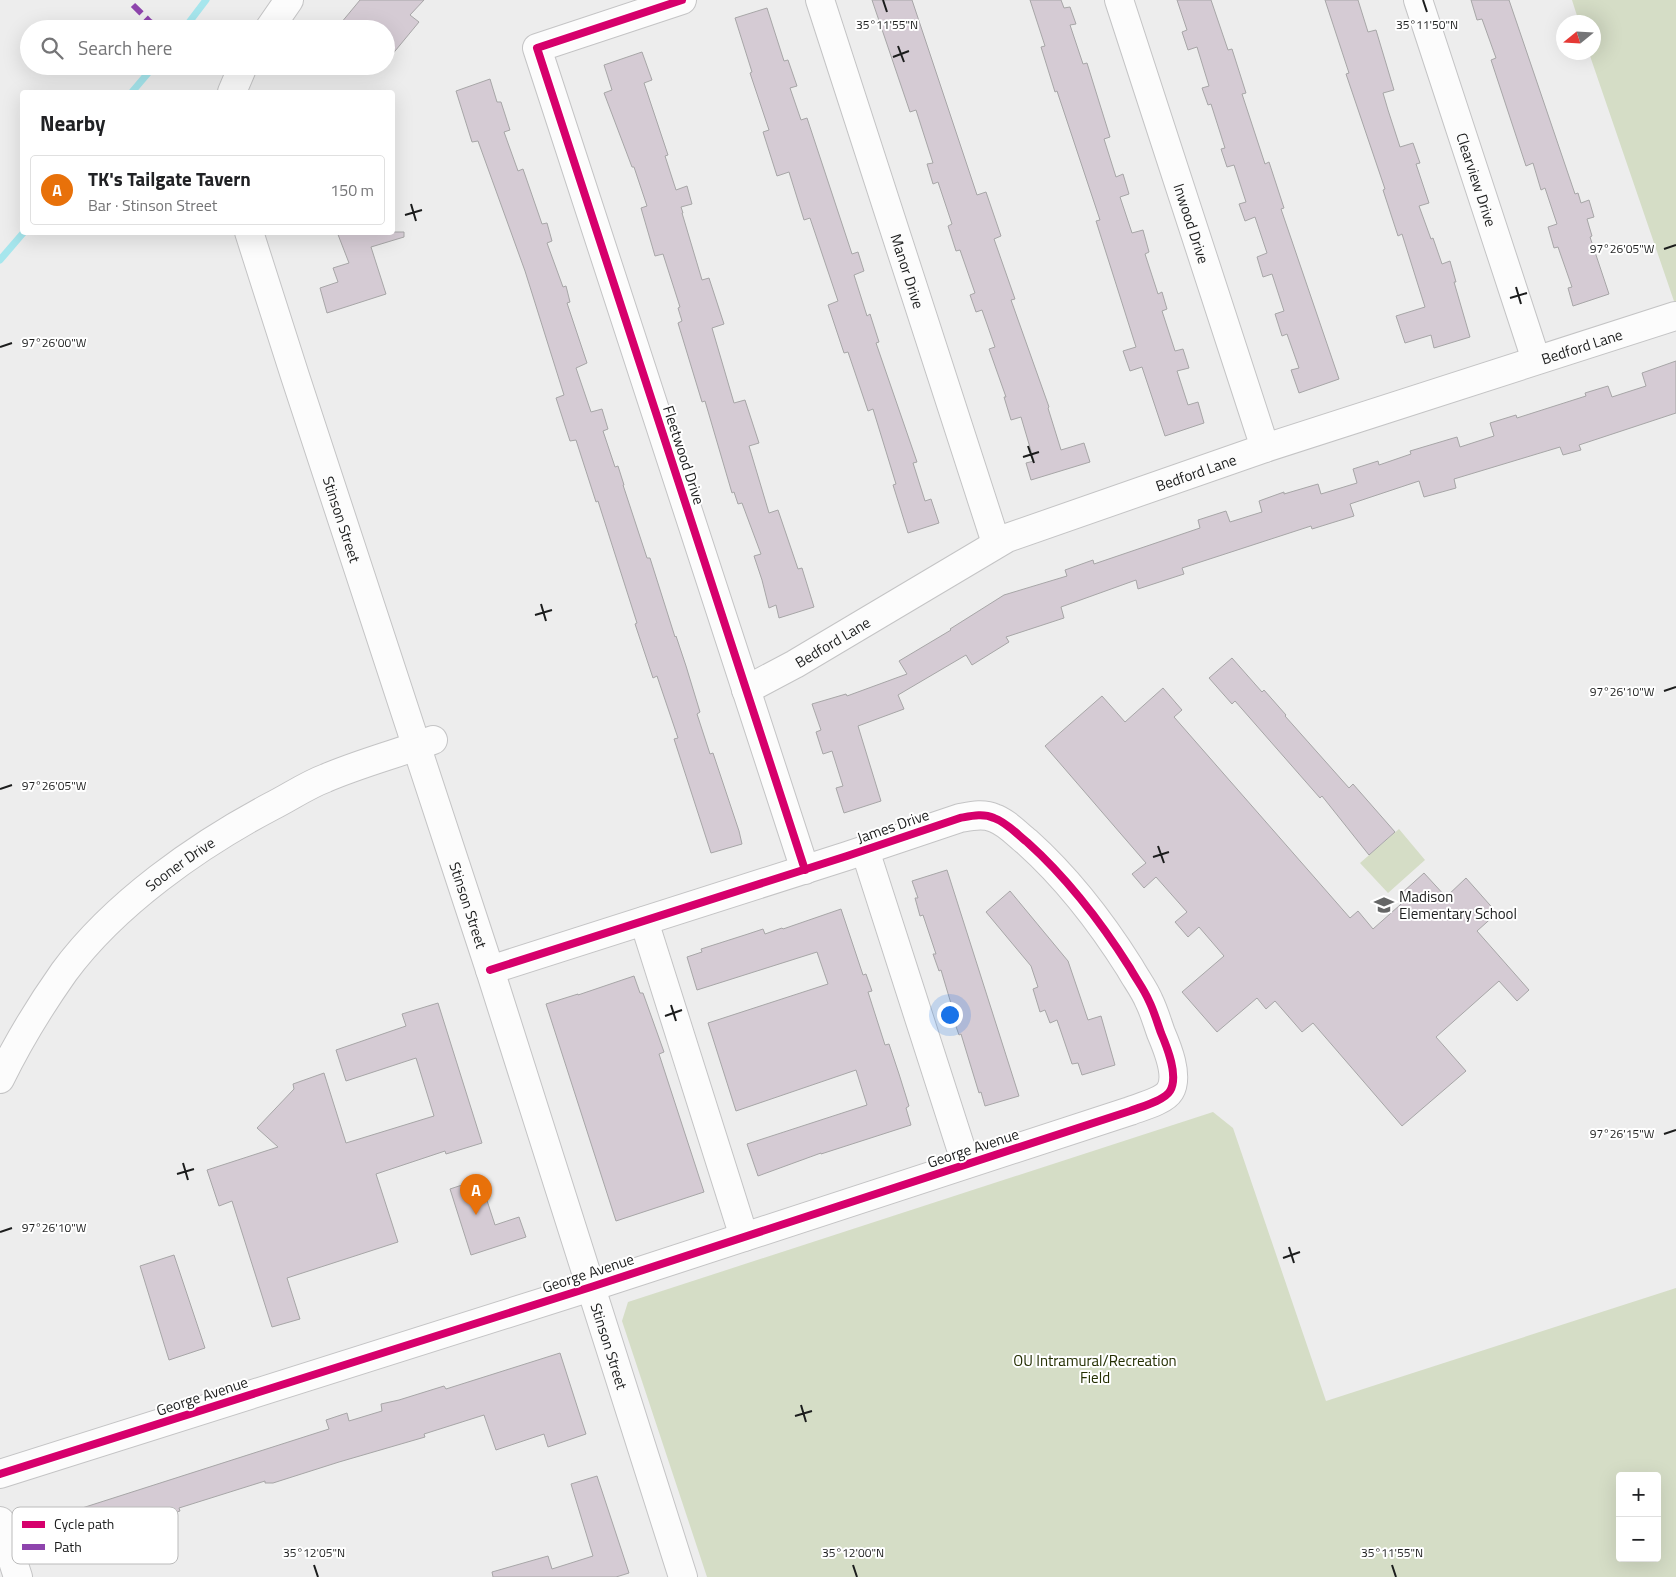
<!DOCTYPE html>
<html lang="en">
<head>
<meta charset="utf-8">
<style>
	:root { --surface:#fff; --page:#f2f2f2; --text:#202124; --muted:#757577; --line:#e0e0e0; --accent:#b45309 }
	body { margin:0; font-family:"Titillium Web",sans-serif; background:var(--page); color:var(--text) }
	.controls { position:absolute; right:15px; bottom:15px; display:grid; overflow:hidden; border-radius:5px; box-shadow:0 5px 20px #0002 }
	.controls button { width:45px; height:45px; display:grid; place-items:center; padding:0; border:0; border-bottom:1px solid var(--line); background:var(--surface); color:var(--text); font:25px sans-serif }
	.compass { position:absolute; left:1556px; top:15px; width:45px; height:45px; border-radius:50%; background:var(--surface); box-shadow:0 5px 20px #0002; rotate:252deg }
	.you { position:absolute; left:949px; top:1014px; width:18px; height:18px; margin:-12px; border:4px solid #fff; border-radius:50%; background:#1a73e8; box-shadow:0 0 0 8px #1a73e833 }
	.badge { display:grid; place-items:center; width:32px; height:32px; border-radius:50%; background:var(--accent); color:#fff; font-size:16px; font-weight:700 }
	.pin { position:absolute; translate:-50% -41px; filter:drop-shadow(0 1px 2px #0008) }
	.pin::after { content:''; position:absolute; top:26px; width:18px; height:15px; background:inherit; clip-path:polygon(0 0,100% 0,50% 100%) }
	.list { margin:0; padding:0; list-style:none }
	h2 { display:flex; justify-content:space-between; align-items:center; height:65px; margin:0; padding:0 20px; font-size:21px }
	h2 small { font-size:16px; font-weight:400; color:var(--muted) }
	.list li { display:grid; grid-template-columns:32px 1fr auto; gap:15px; align-items:center; box-sizing:border-box; height:70px; margin:0 10px 10px; padding:0 10px; border:1px solid var(--line); border-radius:5px }
	.list b { display:block; font-size:19px; white-space:nowrap }
	.list p { margin:0; font-size:16px; white-space:nowrap; color:var(--muted) }
	.list em { font-size:16px; font-style:normal; color:var(--muted) }
	.icon { flex:none; width:28px; height:28px; fill:none; stroke:currentColor; stroke-width:2; stroke-linecap:round; stroke-linejoin:round }
	.map { position:relative; flex:none; width:1676px; height:1577px; overflow:hidden }
	.search { position:absolute; background:var(--surface); box-shadow:0 5px 20px #0002; left:20px; top:20px; width:375px; height:55px; display:flex; align-items:center; gap:12px; box-sizing:border-box; padding:0 18px; border-radius:28px; color:var(--muted); font-size:19px }
	.panel { position:absolute; background:var(--surface); box-shadow:0 5px 20px #0002; left:20px; top:90px; width:375px; height:145px; border-radius:5px }
	.map>svg:first-child { display:block }
	.green { fill:#d5ddc6; fill-rule:evenodd }
	.lines { fill:none; stroke-linecap:round; stroke-linejoin:round }
	.stream { stroke:#a6e6ed; stroke-width:7 }
	.building { fill:#d5cbd4; stroke:#a7a6a7 }
	.minor-casing { stroke:#c4c4c5; stroke-width:30 }
	.minor { stroke:#fcfcfc; stroke-width:28 }
	.quiet { stroke:#8e44ad; stroke-width:6; stroke-dasharray:12 6; stroke-linecap:butt }
	.cycleway-casing { stroke:#fff; stroke-width:11 }
	.cycleway { stroke:#d6006c; stroke-width:8 }
	.ticks { fill:none; stroke:#1c1d1d; stroke-width:2 }
	.labels { text-anchor:middle; dominant-baseline:central; stroke-width:4; stroke-linejoin:round; paint-order:stroke }
	.street-label { font-size:15px; fill:#1c1d1d; stroke:#fff }
	.poi-label { font-size:15px; fill:#1c1d1d; stroke:#fff; text-anchor:start }
	.park-label { font-size:15px; fill:#232e00; stroke:#fff }
	.key { fill:#fff; stroke:#bbb; stroke-width:1 }
	.key-label { font-size:14px; fill:#1c1d1d }
	.ticks-label { font-size:12px; text-anchor:middle; fill:#1c1d1d; stroke:#fff; stroke-width:4; stroke-linejoin:round; paint-order:stroke }
</style>
</head>
<body>
<div class="map">
<svg width="1676" height="1577" viewBox="0 0 1676 1577">
	<rect width="100%" height="100%" fill="#ededed"/>
	<path class="green" d="M1572,0H1676V307L1589,53L1594,52V22H1579Z
		M1399,829L1425,860L1388,893L1360,863Z
		M1213,1112L1233,1128L1326,1401L1676,1288V1577H707L622,1321L628,1302ZM1620,1476H1657V1558H1620Z"/>
	<g class="lines">
		<path class="stream" d="M184,29L206,0
			M132,92L154,66
			M0,260L24,232"/>
	</g>
	<path class="building" d="M360,0H424L410,15L419,22L386,62V29H336Z
		M872,0H912L977,195L986,192L1001,236L994,239L1015,299L1011,300L1049,407L1048,408L1061,450L1084,443L1090,462L1031,480L1026,463L1034,461L1021,417L1011,420L1004,397H1006L989,349L995,347L982,310L976,312L970,295L975,293L960,250L956,251L948,226L952,224L938,182L933,184L927,164L933,163L916,110L910,112Z
		M1030,0H1061L1064,8L1070,7L1076,24L1070,25L1083,64L1087,63L1110,137L1104,139L1116,177L1123,174L1129,194L1120,197L1132,233L1143,230L1149,252L1145,254L1158,294L1162,292L1167,309L1162,311L1175,351L1183,349L1189,368L1177,371L1188,405L1198,402L1204,423L1165,436L1142,367L1130,371L1123,351L1136,347L1096,221L1100,220L1057,91L1055,92L1041,47L1045,46Z
		M1177,0H1211L1228,50L1232,49L1246,93L1242,94L1265,164L1269,162L1284,208L1281,209L1339,379L1299,393L1291,370L1299,368L1287,334L1282,336L1275,314L1284,311L1272,274L1263,277L1257,257L1267,253L1255,217L1245,221L1239,204L1246,202L1234,165L1227,167L1221,149L1225,148L1211,104L1208,105L1202,88L1209,86L1197,47L1188,50L1182,32L1187,30Z
		M1325,0H1358L1368,32L1376,30L1394,90L1383,93L1388,110L1400,147L1413,143L1420,163L1416,164L1429,203L1419,206L1431,239L1433,238L1442,264L1450,261L1456,282H1454L1470,337L1434,348L1431,335L1405,343L1396,316L1425,307L1402,234L1398,236L1383,190L1385,189L1346,74L1349,73Z
		M1471,0H1509L1575,194L1578,193L1581,203L1589,200L1594,217L1587,219L1592,236L1590,237L1609,294L1573,306L1568,288L1572,287L1558,247L1554,248L1548,227L1557,224L1545,188L1541,190L1533,163L1526,166L1491,60L1496,58L1482,19L1477,20Z
		M767,8L784,61L788,60L797,86L790,88L801,120L807,118L852,254L858,252L864,271L854,275L867,316L870,314L879,342L876,343L917,462L913,463L925,501L931,499L939,523L908,533L893,485L896,484L873,409L868,411L848,352L844,353L828,305L838,301L810,218L804,220L789,172L777,176L763,132L769,130L750,73L752,72L735,18Z
		M642,52L652,80L644,83L668,155L665,156L676,190L687,186L692,204L681,207L683,213H682L702,280L709,278L724,324L712,328L734,403L745,400L759,443L749,446L769,513L778,510L798,569L802,568L814,607L779,618L776,605L769,608L762,580L754,556L761,554L742,503L738,504L734,492L732,493L705,401L702,402L678,323L682,321L678,308L680,307L663,254L655,256L641,208L647,206L634,167H632L604,93L612,90L604,65Z
		M490,79L497,102H501L510,130L504,132L518,171L523,169L542,224L547,223L552,241L547,243L563,287L566,286L570,302L567,303L587,363L576,368L591,412L602,409L608,429L603,431L615,467L618,466L624,485H623L647,558H650L675,637L676,636L686,666L700,712L697,714L710,754L713,753L739,831L742,844L711,853L674,739L678,738L657,676L653,678L635,624L637,623L598,501L596,502L576,440L570,441L556,398L564,395L525,271L478,141L472,142L456,91Z
		M337,232H404V237L371,247L386,294L327,313L320,288L338,282L333,268L349,263Z
		M1676,361V413L1579,445L1581,450L1563,455L1560,447L1454,479L1456,488L1424,497L1419,481L1350,504L1354,516L1312,529L1311,526L1182,568L1184,574L1138,589L1136,580L1061,607L1064,618L1006,637L1009,642L972,665L966,655L898,695L904,709L858,726L881,801L844,813L836,788L843,786L832,751L823,754L816,732L821,730L812,704L846,694L847,696L907,674L899,661L951,630L950,629L1004,595L1067,576L1065,570L1093,560L1094,564L1200,528L1198,520L1226,511L1230,522L1262,512L1259,501L1284,492V494L1318,484L1321,494L1357,483L1353,469L1378,461L1379,465L1411,454L1410,451L1457,437L1460,447L1494,436L1490,423L1516,415L1517,418L1586,396L1585,393L1608,386L1612,397L1646,386L1642,373Z
		M1232,658L1262,692L1264,690L1286,715L1285,716L1349,788L1353,784L1395,832L1369,855L1322,796L1320,798L1235,701L1232,704L1209,678Z
		M1163,688L1182,710L1174,717L1350,918L1358,911L1373,929L1409,897L1403,892L1424,873L1446,897L1466,878L1497,913L1477,931L1529,990L1517,1001L1499,981L1436,1037L1466,1071L1402,1126L1313,1023L1302,1032L1275,1001L1266,1009L1257,998L1217,1032L1182,992L1224,956L1199,927L1188,937L1175,922L1187,912L1156,877L1144,888L1132,874L1146,863L1045,746L1102,696L1125,722Z
		M947,870L1019,1096L985,1106L981,1092L979,1093L961,1034L959,1035L953,1018L955,1017L941,970L939,971L933,954H936L923,915L920,916L915,898H918L912,881Z
		M1010,891L1068,961L1088,1020L1101,1016L1115,1065L1082,1075L1078,1063L1072,1064L1057,1020L1050,1023L1045,1010L1040,1012L1033,989L1038,987L1031,966L986,912Z
		M841,909L863,975L866,974L872,991L868,992L885,1045L889,1044L899,1074L909,1106L906,1108L911,1125L821,1154V1153L758,1176L747,1144L867,1105L856,1070L736,1111L708,1023L828,984L817,952L697,990L687,957L702,952L701,949L748,934L763,929L765,934L782,928L783,929Z
		M634,976L640,993H643L664,1052L659,1054L704,1192L616,1221L546,1004L578,994V995Z
		M438,1003L482,1143L446,1154L445,1151L376,1174L398,1242L287,1278L300,1319L272,1327L232,1201L219,1206L207,1170L278,1147L257,1128L294,1089L293,1084L324,1073L346,1143L434,1116L416,1058L346,1081L336,1050L406,1026L402,1014Z
		M480,1179L495,1225L519,1217L526,1237L471,1255L450,1189Z
		M174,1255L205,1348L169,1360L140,1266Z
		M560,1353L586,1434L548,1447L544,1434L496,1450L484,1415L424,1434L425,1437L339,1462L273,1483H265V1481L179,1508L180,1511L163,1516L166,1525L149,1530L147,1523L113,1534L111,1529L47,1549L38,1520L79,1509L329,1429L326,1420L347,1413L349,1421L382,1411L381,1404L399,1400L444,1386L446,1389Z
		M597,1476L629,1573L616,1577H493L492,1572L548,1556L552,1569L593,1556L571,1484Z"/>
	<g class="lines">
		<defs>
			<g id="minor">
				<path d="M682,0L537,48L805,870"/>
				<path id="s1" d="M820,0L996,543"/>
				<path id="s2" d="M1119,0L1265,448"/>
				<path id="s3" d="M1418,0L1536,360"/>
				<path d="M269,29L289,0"/>
				<path d="M232,92L243,66"/>
				<path id="s4" d="M249,232L295,376L490,970L683,1577"/>
				<path id="s5" d="M746,690L795,664L1007,538L1265,448L1675,316"/>
				<path d="M865,850L966,1164"/>
				<path d="M644,921L744,1237"/>
				<path id="s6" d="M0,1079C18,1042 40,1006 64,972C114,904 198,845 272,806C290,797 307,785 326,778C361,763 397,754 433,740"/>
				<path d="M0,1474L591,1287L1130,1111C1140,1107 1164,1101 1170,1091C1179,1076 1167,1047 1161,1033C1157,1022 1154,1011 1149,1001C1144,989 1136,979 1130,968C1101,922 1067,878 1027,842C1017,834 1006,822 994,818C983,813 971,816 960,818L847,856L490,970"/>
				<path d="M0,1521L18,1577"/>
			</g>
		</defs>
		<use href="#minor" class="minor-casing"/>
		<use href="#minor" class="minor"/>
		<path class="quiet" d="M133,5L150,22L163,29
			M232,66L241,71"/>
		<defs>
			<path id="cycleway" d="M682,0L537,48L805,870
				M0,1474L591,1287L1130,1111C1140,1107 1164,1101 1170,1091C1179,1076 1167,1047 1161,1033C1157,1022 1154,1011 1149,1001C1144,989 1136,979 1130,968C1101,922 1067,878 1027,842C1017,834 1006,822 994,818C983,813 971,816 960,818L847,856L490,970"/>
		</defs>
		<use href="#cycleway" class="cycleway-casing"/>
		<use href="#cycleway" class="cycleway"/>
	</g>
	<path class="ticks" d="M883,0L887,12M1423,0L1427,12M898,46L904,62M893,57L909,51M411,204L416,221M405,215L422,210M1664,249L1676,245M1516,287L1521,304M1510,298L1527,293M0,347L12,343M1028,446L1034,463M1023,457L1039,452M541,604L546,621M535,615L552,610M1664,691L1676,687M0,789L12,785M1158,846L1164,863M1153,857L1169,852M671,1005L676,1021M665,1016L682,1010M1664,1134L1676,1130M183,1163L188,1180M177,1174L194,1169M0,1232L12,1228M1289,1247L1294,1263M1283,1258L1300,1252M801,1405L806,1422M795,1416L812,1411M314,1565L318,1577M853,1565L857,1577M1392,1565L1396,1577"/>
	<defs>
		<symbol id="school-bare" viewBox="-9 -9 18 18"><path d="M0-5L7-2L0 1L-7-2ZM-4 1L0 2.5L4 1V4Q0 6-4 4Z" fill="#656666" stroke="#fff" stroke-width="2.5" paint-order="stroke"/></symbol>
	</defs>
	<g fill-rule="evenodd">
		<use href="#school-bare" x="1370" y="891" width="28" height="28"/>
	</g>
	<g class="labels">
		<g class="street-label">
			<text stroke="none"><textPath href="#s3" startOffset="189">Clearview Drive</textPath></text>
			<text stroke="none"><textPath href="#s2" startOffset="235">Inwood Drive</textPath></text>
			<text stroke="none"><textPath href="#s1" startOffset="285">Manor Drive</textPath></text>
			<text stroke="none"><textPath href="#s5" startOffset="908">Bedford Lane</textPath></text>
			<text transform="translate(684 455) rotate(72)">Fleetwood Drive</text>
			<text stroke="none"><textPath href="#s5" startOffset="502">Bedford Lane</textPath></text>
			<text stroke="none"><textPath href="#s4" startOffset="302">Stinson Street</textPath></text>
			<text stroke="none"><textPath href="#s5" startOffset="99">Bedford Lane</textPath></text>
			<text transform="translate(893 826) rotate(-19)">James Drive</text>
			<text stroke="none"><textPath href="#s6" startOffset="284">Sooner Drive</textPath></text>
			<text stroke="none"><textPath href="#s4" startOffset="708">Stinson Street</textPath></text>
			<text transform="translate(973 1148) rotate(-18)">George Avenue</text>
			<text transform="translate(588 1273) rotate(-18)">George Avenue</text>
			<text stroke="none"><textPath href="#s4" startOffset="1171">Stinson Street</textPath></text>
			<text transform="translate(202 1396) rotate(-18)">George Avenue</text>
		</g>
		<g class="poi-label">
			<text x="1399" y="896">Madison<tspan x="1399" dy="17">Elementary School</tspan></text>
		</g>
		<g class="park-label">
			<text x="1095" y="1360">OU Intramural/Recreation<tspan x="1095" dy="17">Field</tspan></text>
		</g>
	</g>
	<rect x="12" y="1507" width="166" height="57" rx="8" class="key"/>
	<rect x="22" y="1521" width="23" height="7" fill="#d6006c"/>
	<rect x="22" y="1544" width="23" height="6" fill="#8e44ad"/>
	<g class="key-label">
		<text x="54" y="1529">Cycle path</text>
		<text x="54" y="1552">Path</text>
	</g>
	<g class="ticks-label">
		<text x="887" y="29">35°11'55"N</text>
		<text x="1427" y="29">35°11'50"N</text>
		<text x="1622" y="253">97°26'05"W</text>
		<text x="54" y="347">97°26'00"W</text>
		<text x="1622" y="696">97°26'10"W</text>
		<text x="54" y="790">97°26'05"W</text>
		<text x="1622" y="1138">97°26'15"W</text>
		<text x="54" y="1232">97°26'10"W</text>
		<text x="314" y="1557">35°12'05"N</text>
		<text x="853" y="1557">35°12'00"N</text>
		<text x="1392" y="1557">35°11'55"N</text>
	</g>
</svg>
<div class="controls">
<button>+</button>
<button>−</button>
</div>
<svg class="compass" viewBox="-18 -18 36 36"><path d="M0-13l5 13h-10z" fill="#e53935"/><path d="M0 13l5-13h-10z" fill="#757577"/></svg>
<div class="you"></div>
<div class="pin badge" style="left:476px;top:1215px;background:#e8710a">A</div>
<div class="search"><svg class="icon" aria-label="search" viewBox="0 0 24 24"><circle cx="10" cy="10" r="6"/><path d="M15 15l6 6"/></svg>Search here</div>
<section class="panel">
<h2>Nearby<small></small></h2>
<ul class="list">
<li><span class="badge" style="background:#e8710a">A</span><div><b>TK's Tailgate Tavern</b><p>Bar · Stinson Street</p></div><em>150 m</em></li>
</ul>
</section>
</div>
</body>
</html>
